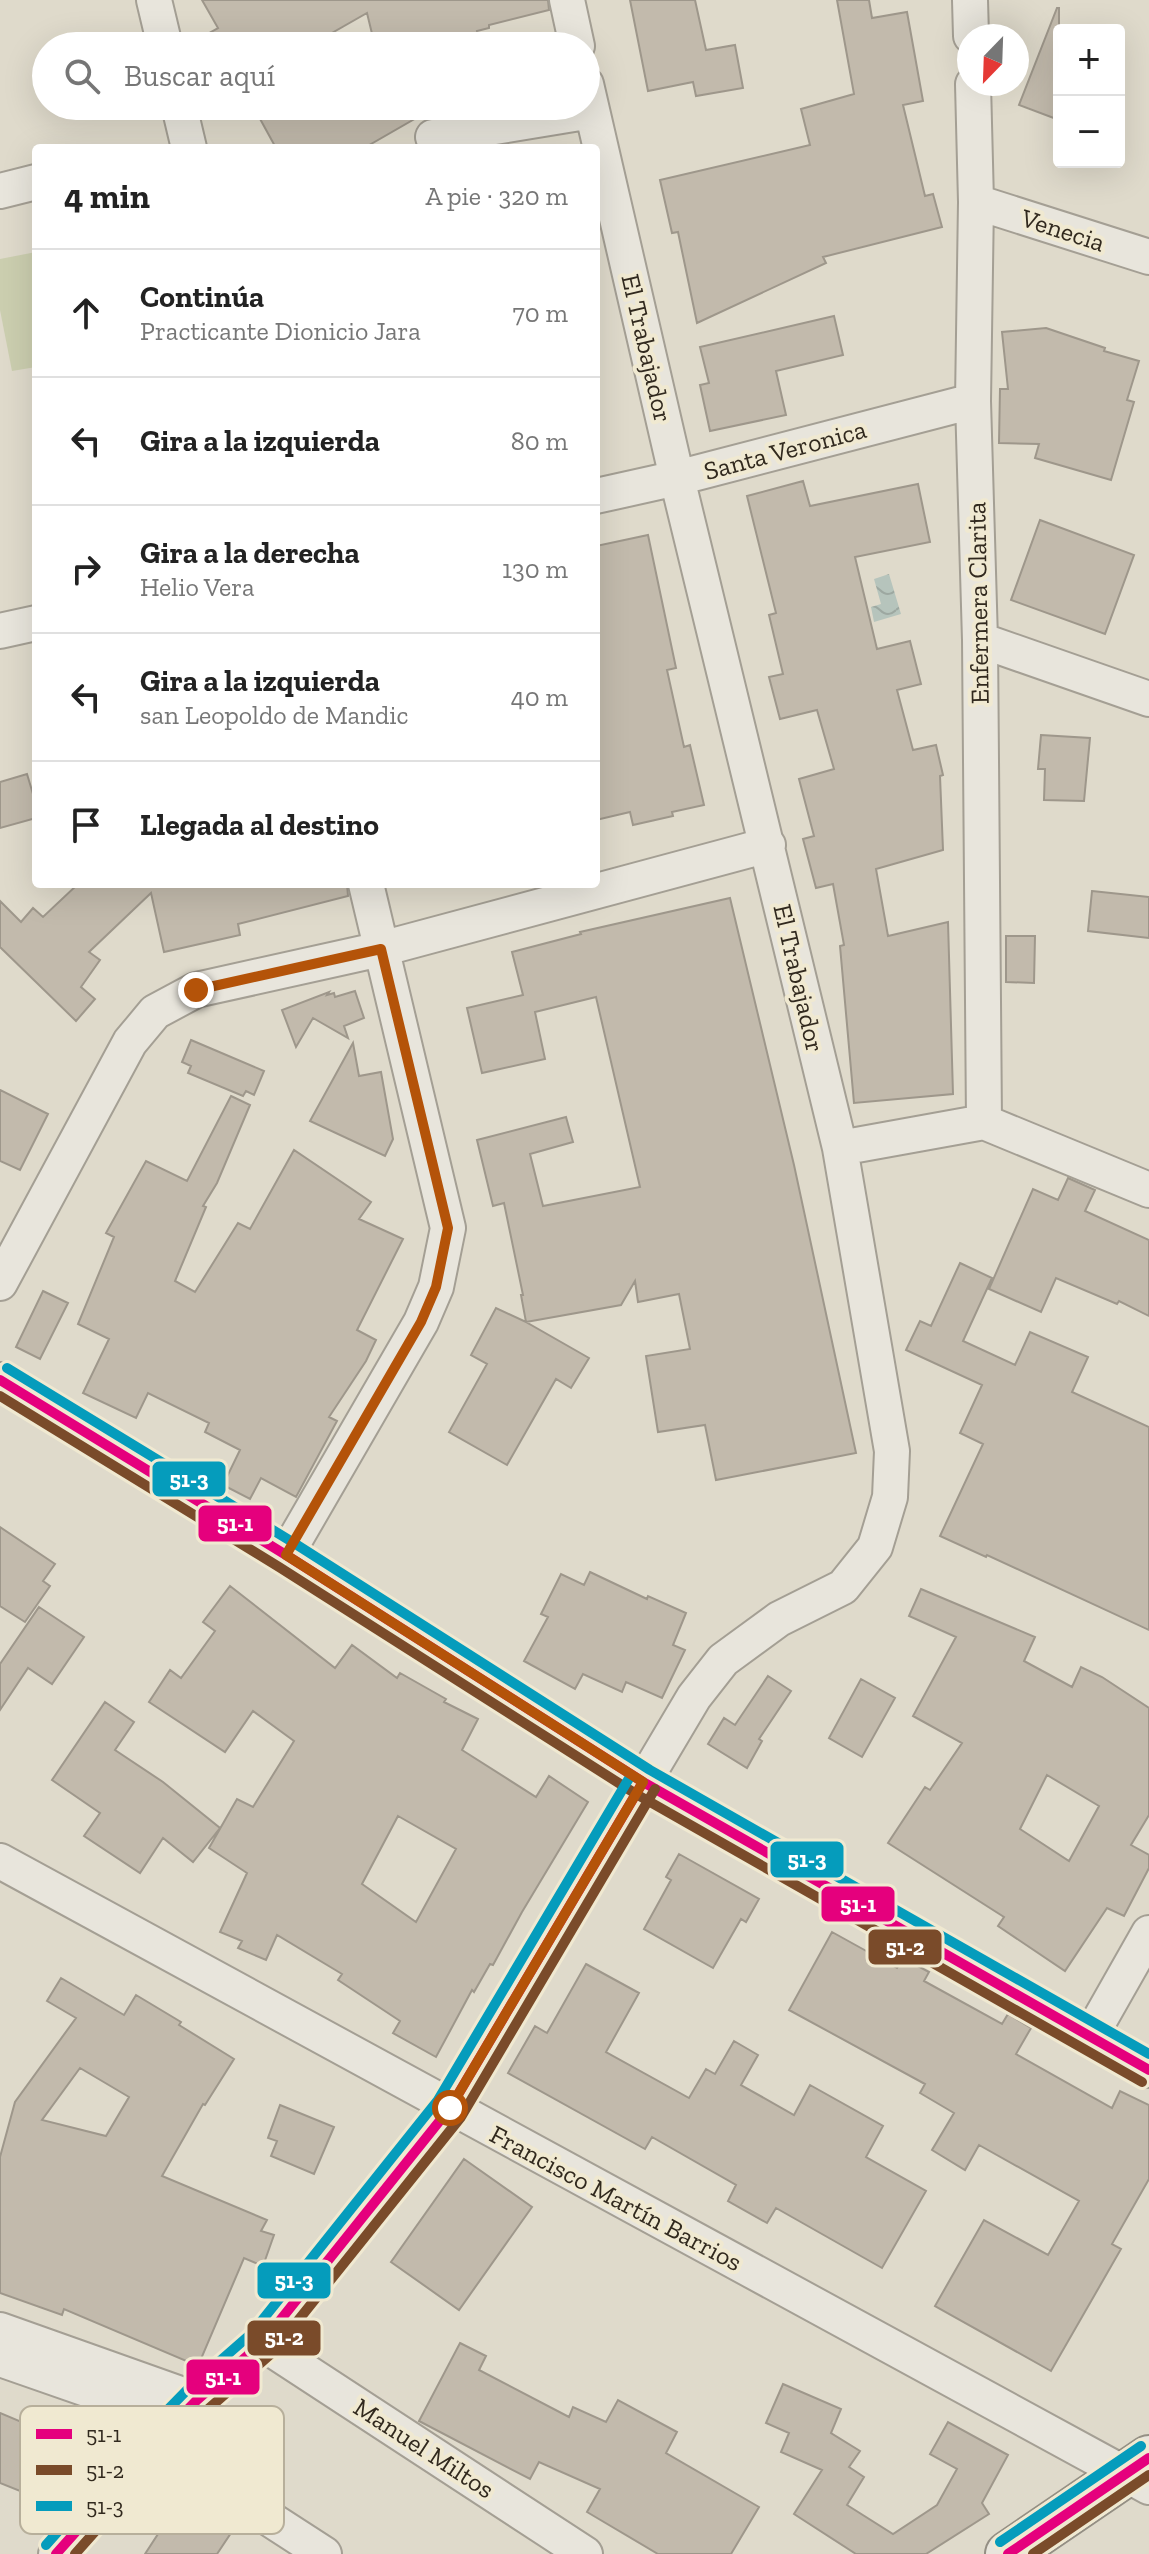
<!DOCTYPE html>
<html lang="es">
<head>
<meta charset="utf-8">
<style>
	:root { --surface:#fff; --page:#f2f2f2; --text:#222; --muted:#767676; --line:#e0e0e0 }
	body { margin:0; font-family:"Zilla Slab",serif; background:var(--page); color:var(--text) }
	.controls { position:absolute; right:24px; top:24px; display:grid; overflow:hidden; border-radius:8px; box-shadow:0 8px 32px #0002 }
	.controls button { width:72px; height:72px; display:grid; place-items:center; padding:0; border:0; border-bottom:2px solid var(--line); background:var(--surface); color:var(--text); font:40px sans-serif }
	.compass { position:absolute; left:957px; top:24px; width:72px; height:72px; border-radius:50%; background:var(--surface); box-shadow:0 8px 32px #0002; rotate:203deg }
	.stop { position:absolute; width:24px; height:24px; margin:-18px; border:6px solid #b45309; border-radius:50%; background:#fff }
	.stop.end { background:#b45309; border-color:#fff; box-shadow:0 2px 8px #0008 }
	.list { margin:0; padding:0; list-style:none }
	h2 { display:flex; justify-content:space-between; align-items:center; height:104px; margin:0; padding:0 32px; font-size:34px }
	h2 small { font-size:26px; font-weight:400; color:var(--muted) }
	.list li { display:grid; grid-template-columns:52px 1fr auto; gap:24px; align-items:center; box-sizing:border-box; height:128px; padding:0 32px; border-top:2px solid var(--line) }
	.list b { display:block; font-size:30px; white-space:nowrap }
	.list p { margin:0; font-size:26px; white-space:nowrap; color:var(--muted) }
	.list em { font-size:26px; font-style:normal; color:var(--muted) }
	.icon { flex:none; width:44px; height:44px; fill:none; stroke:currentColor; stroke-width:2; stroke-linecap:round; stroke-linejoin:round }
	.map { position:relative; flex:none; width:1149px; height:2554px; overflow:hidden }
	.search { position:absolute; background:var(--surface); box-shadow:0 8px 32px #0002; left:32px; top:32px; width:568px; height:88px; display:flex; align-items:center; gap:20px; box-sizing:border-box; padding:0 28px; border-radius:44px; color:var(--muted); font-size:30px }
	.panel { position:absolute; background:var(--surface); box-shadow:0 8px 32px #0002; left:32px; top:144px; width:568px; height:744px; border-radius:8px }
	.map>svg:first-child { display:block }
	.grass { fill:#cbceaf }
	.water { fill:url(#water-waves) }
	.building { fill:#c2baac; stroke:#9e978b; stroke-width:2; fill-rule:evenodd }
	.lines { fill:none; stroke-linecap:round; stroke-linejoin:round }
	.street-casing { stroke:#a49f94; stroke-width:38 }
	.secondary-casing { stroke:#948f84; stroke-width:48 }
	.street { stroke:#e8e5dc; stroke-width:34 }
	.secondary { stroke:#e8e5dc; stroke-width:44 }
	.bus-1-casing { stroke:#f0e9d1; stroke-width:16 }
	.bus-2-casing { stroke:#f0e9d1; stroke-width:16 }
	.bus-3-casing { stroke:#f0e9d1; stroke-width:16 }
	.bus-1 { stroke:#e5007d; stroke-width:10 }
	.bus-2 { stroke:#7a4b2a; stroke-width:10 }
	.bus-3 { stroke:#059cbc; stroke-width:10 }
	.route { stroke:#b45309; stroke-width:10 }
	.labels { text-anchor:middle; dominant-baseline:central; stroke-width:8; stroke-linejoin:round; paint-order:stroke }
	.street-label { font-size:26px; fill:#31291e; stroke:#f0e9d1 }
	.key { fill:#f0e9d1; stroke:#b7af9b; stroke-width:2 }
	.key-label { font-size:22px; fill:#31291e }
	.line-badge { stroke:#f0e9d1; stroke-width:3 }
	.badge-label { font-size:22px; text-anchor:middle; font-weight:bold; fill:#fff }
</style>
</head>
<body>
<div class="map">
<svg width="1149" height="2554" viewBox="0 0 1149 2554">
	<defs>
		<pattern id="water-waves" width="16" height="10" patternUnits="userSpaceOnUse" patternTransform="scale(2)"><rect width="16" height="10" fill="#b6c4bc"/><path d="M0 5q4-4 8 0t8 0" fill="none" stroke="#9da8a1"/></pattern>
	</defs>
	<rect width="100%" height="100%" fill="#dfdacb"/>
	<path class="grass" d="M36,252V367L12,371L0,310V259Z"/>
	<path class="water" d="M889,574L901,614L874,622L871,607L881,604L874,579Z"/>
	<path class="building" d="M202,0H548L549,10L489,25V28L477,31L478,35L430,46H375L367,13L309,46H186L218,28Z
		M630,0H695L706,50L735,45L743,88L696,96L693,82L648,91Z
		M837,0H869L872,18L907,12L923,101L903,105L925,196L933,194L942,227L823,257L826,263L697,323L678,232L672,233L660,180L810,145L801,109L854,94Z
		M1057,8H1059V120L1019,105Z
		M253,106H437L364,148H276Z
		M834,316L843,355L776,371L786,415L710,431L700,385L709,383L700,347Z
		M1046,328L1105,348L1104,351L1139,361L1127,400L1134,402L1111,480L1035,458L1039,444L999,443L1000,389H1008L1002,332Z
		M803,481L810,506L918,484L930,542L855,557L877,649L910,641L921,684L897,690L913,750L936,745L943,775L940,776L943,850L876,869L888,936L948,922L953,1094L854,1103L840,946L844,945L833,884L816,888L803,839L814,836L799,779L834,769L817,710L780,719L769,677L783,674L769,615L776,613L747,496Z
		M1040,520L1134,555L1105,634L1011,600Z
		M648,535L676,668L667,670L684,747L690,745L704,805L672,812L673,816L633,825L630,812L596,820V546Z
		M1041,735L1090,738L1084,801L1044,800L1045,769H1038Z
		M27,774L36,804V818L0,828V782Z
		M78,884H347L348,896L238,924L240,935L164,952L151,893L89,952L100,960L81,987L95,999L76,1021L0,947V901L21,922L33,908L43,917Z
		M1092,891L1149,897V938L1088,931Z
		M730,898L794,1165L856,1453L716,1480L705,1425L658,1432L646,1356L690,1349L679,1294L638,1302L635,1281L621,1305L526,1322L589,1358L571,1388L556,1379L507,1465L449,1432L487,1364L471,1355L496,1308L526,1322L521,1295H523L504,1203L493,1206L477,1140L566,1117L573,1142L530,1154L543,1206L640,1187L596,997L535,1012L545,1059L482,1073L467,1008L523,995L512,952L581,934L580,932Z
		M1006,936H1035L1034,983L1006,982Z
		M355,991L364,1018L344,1026L348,1038L313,1018L296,1047L282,1010L329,992L327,995L334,993L335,997Z
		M191,1040L264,1071L254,1095L246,1091L243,1096L188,1073L191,1066L182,1062Z
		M353,1043L359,1076L381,1072L393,1139L385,1156L310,1121Z
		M0,1090L48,1114L20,1170L0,1161Z
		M231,1096L250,1105L217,1183L203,1206L206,1207L175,1281L195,1292L238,1223L250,1229L294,1150L371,1202L359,1219L403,1239L357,1330L376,1340L366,1361L329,1417L337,1421L296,1497L261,1478L250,1499L223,1485L240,1450L205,1432L209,1423L148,1393L136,1418L83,1393L109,1339L78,1324L114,1237L106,1233L146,1161L187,1181Z
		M1068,1178L1095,1190L1085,1211L1149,1240V1316L1119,1301L1117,1304L1056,1278L1041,1312L989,1289L1033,1189L1058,1200Z
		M960,1263L992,1278L963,1341L1015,1365L1030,1332L1088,1357L1072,1392L1149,1427V1630L987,1555L986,1557L940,1536L983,1444L960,1433L982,1385L906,1350L920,1321L931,1326Z
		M43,1291L68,1303L40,1359L16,1347Z
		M0,1527L55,1564L43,1581L50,1586L25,1622L0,1606Z
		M590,1572L647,1599L648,1596L686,1613L673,1645L685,1650L662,1698L626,1682L622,1692L583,1674L575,1689L524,1661L548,1617L541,1614L561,1574L584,1585Z
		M230,1586L335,1668L352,1645L397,1678L400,1673L446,1699L444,1702L478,1719L462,1750L536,1797L549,1776L588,1802L522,1912L493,1965L490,1964L474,1992L472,1990L436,2057L393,2033L400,2021L338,1980L342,1974L277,1935L266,1960L238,1948L242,1941L220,1932L247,1873L209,1848L237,1799L253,1807L294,1741L253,1711L225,1752L149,1702L170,1670L181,1678L215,1631L203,1622ZM398,1816L456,1849L416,1922L362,1884Z
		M921,1589L1035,1637L1024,1661L1072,1687L1081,1667L1102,1677L1149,1708V1815L1131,1845L1149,1855V1868L1124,1916L1107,1908L1065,1971L998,1926L1004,1917L888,1843L925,1787L930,1790L962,1743L913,1716L956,1637L909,1616ZM1047,1775L1099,1806L1069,1861L1020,1829Z
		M39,1607L84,1637L52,1684L28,1668L0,1710V1664Z
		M768,1676L791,1691L759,1739L762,1741L747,1768L708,1744L724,1718L735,1725Z
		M861,1679L895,1698L862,1757L829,1738Z
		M105,1702L134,1722L115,1750L163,1782L220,1828L193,1862L163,1838L140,1873L84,1836L100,1813L52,1780Z
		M679,1854L759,1899L746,1922L741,1919L713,1968L644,1929L671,1880L666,1877Z
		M832,1932L897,1968L903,1958L929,1972L924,1981L1002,2024L1008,2014L1031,2028L1016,2054L1112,2108L1120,2091L1149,2105V2179L1112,2244L1121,2249L1051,2371L935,2306L984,2220L1048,2255L1079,2201L979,2145L965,2170L932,2150L954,2113L920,2093L925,2084L789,2010Z
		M586,1964L639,1993L606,2052L689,2098L706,2069L715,2074L734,2041L758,2055L741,2085L794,2115L810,2085L883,2126L866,2157L926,2191L882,2268L776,2208L767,2223L728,2201L736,2185L652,2137L645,2149L508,2073L535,2026L547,2033Z
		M61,1978L124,2015L136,1995L181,2022L179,2025L234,2059L205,2105L203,2104L162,2176L267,2220L261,2231L274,2235L263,2266L244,2258L198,2366L64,2309L62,2315L0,2293V2157L15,2102L76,2018L47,2001ZM80,2068L129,2097L106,2136L42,2120Z
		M280,2105L334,2127L314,2174L271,2156L277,2141L268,2138Z
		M464,2159L532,2207L459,2310L391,2262Z
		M460,2343L486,2356L479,2370L569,2417L573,2407L606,2422L618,2400L677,2432L666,2453L759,2507L731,2554H658L587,2512L600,2489L539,2462L530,2479L419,2421Z
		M783,2384L841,2409L831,2433L860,2451L849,2467L864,2477L847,2505L893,2534L937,2505L957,2469L930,2454L948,2422L1008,2455L982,2503L989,2514L926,2554H856L794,2514L822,2470L781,2452L789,2433L766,2423Z
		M0,2413L50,2434L25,2493L0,2483Z
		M159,2481L233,2530L217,2554H145L158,2534L134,2518Z"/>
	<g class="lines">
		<defs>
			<path id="street" d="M154,0L165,46
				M567,0L577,46
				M970,0L971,36
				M973,84L976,202L973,401L980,640L984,1122
				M179,106L189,148
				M433,137L592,111
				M0,191L36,182
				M976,202L1149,257
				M596,496L677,478L973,401
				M0,631L36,623
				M980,640L1149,699
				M840,1148L984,1122L1149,1190
				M0,1283L130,1042L155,1012L196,990L381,949L768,845
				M0,1380L286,1555L643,1782L1149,2070
				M286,1555L421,1322L436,1287L448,1228L366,884
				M0,1861L1149,2487
				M1090,2037L1149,1933
				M0,2330L197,2400
				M262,2343L585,2554
				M0,2359L178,2421
				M154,2444L324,2554
				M56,2554L154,2444L197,2400L262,2343L450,2108L694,1697L723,1660L779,1619L843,1587L875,1547L890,1497L892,1451L840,1148L677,478L586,84"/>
			<path id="secondary" d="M1008,2554L1149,2458"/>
		</defs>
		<use href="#street" class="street-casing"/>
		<use href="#secondary" class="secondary-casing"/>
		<use href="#street" class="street"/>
		<use href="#secondary" class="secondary"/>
		<defs>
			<path id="bus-1" d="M0,1380L286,1555L643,1782L1149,2070
				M56,2554L154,2444L197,2400L262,2343L450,2108L643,1782
				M1008,2554L1149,2458"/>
			<path id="bus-2" d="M0,1396L279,1567L636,1794L1142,2082
				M75,2554L164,2454L207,2410L272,2353L461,2117L655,1789
				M1033,2554L1149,2475"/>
			<path id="bus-3" d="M7,1368L294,1543L650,1770L1149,2054
				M1000,2542L1141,2446
				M46,2545L144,2434L188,2389L252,2333L438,2100L631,1775"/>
		</defs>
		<use href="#bus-1" class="bus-1-casing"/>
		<use href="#bus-2" class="bus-2-casing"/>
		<use href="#bus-3" class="bus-3-casing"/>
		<use href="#bus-1" class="bus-1"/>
		<use href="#bus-2" class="bus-2"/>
		<use href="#bus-3" class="bus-3"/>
	</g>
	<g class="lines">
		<path class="route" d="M196,990L381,949L448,1228L436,1287L421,1322L286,1555L643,1782L450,2108"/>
	</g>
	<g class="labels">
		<g class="street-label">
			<text transform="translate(1063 230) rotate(18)">Venecia</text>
			<text transform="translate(647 348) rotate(77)">El Trabajador</text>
			<text transform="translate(785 450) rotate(-15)">Santa Veronica</text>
			<text transform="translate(978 603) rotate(-91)">Enfermera Clarita</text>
			<text transform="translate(799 978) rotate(77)">El Trabajador</text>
			<text transform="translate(616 2198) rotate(28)">Francisco Martín Barrios</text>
			<text transform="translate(424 2448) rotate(33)">Manuel Miltos</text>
		</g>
	</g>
	<rect x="20" y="2406" width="264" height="128" rx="12" class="key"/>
	<rect x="36" y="2429" width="36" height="10" fill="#e5007d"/>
	<rect x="36" y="2465" width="36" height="10" fill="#7a4b2a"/>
	<rect x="36" y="2501" width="36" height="10" fill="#059cbc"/>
	<g class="key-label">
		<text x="86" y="2442">51-1</text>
		<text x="86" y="2478">51-2</text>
		<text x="86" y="2514">51-3</text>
	</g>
	<g class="line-badge">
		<rect x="151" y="1460" width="76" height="38" rx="8" fill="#059cbc"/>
		<rect x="197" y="1504" width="76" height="39" rx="8" fill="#e5007d"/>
		<rect x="769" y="1840" width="76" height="39" rx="8" fill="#059cbc"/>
		<rect x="820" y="1885" width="76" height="38" rx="8" fill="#e5007d"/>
		<rect x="867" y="1928" width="76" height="38" rx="8" fill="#7a4b2a"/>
		<rect x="256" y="2261" width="76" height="39" rx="8" fill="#059cbc"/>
		<rect x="246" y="2319" width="76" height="38" rx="8" fill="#7a4b2a"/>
		<rect x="185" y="2358" width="76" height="38" rx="8" fill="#e5007d"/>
	</g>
	<g class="badge-label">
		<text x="189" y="1487">51-3</text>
		<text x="235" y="1531">51-1</text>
		<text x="807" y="1867">51-3</text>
		<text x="858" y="1912">51-1</text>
		<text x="905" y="1955">51-2</text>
		<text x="294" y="2288">51-3</text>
		<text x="284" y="2345">51-2</text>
		<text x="223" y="2385">51-1</text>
	</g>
</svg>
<div class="controls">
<button>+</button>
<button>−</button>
</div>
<svg class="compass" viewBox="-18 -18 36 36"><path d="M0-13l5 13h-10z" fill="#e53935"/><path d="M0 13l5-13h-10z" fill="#767676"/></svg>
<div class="stop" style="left:450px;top:2108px"></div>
<div class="stop end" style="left:196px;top:990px"></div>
<div class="search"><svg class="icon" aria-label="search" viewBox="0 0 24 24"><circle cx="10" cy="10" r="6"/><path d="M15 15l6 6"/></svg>Buscar aquí</div>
<section class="panel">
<h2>4 min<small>A pie · 320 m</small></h2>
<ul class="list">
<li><svg class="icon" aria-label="ahead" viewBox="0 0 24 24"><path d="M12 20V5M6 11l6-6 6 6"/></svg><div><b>Continúa</b><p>Practicante Dionicio Jara</p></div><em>70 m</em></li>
<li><svg class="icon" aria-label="left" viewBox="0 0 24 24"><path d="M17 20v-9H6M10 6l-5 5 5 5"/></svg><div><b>Gira a la izquierda</b></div><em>80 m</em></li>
<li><svg class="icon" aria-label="right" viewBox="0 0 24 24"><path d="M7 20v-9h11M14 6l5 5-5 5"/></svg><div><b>Gira a la derecha</b><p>Helio Vera</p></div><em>130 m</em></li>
<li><svg class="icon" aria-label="left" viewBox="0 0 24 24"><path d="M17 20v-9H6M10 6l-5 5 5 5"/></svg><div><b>Gira a la izquierda</b><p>san Leopoldo de Mandic</p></div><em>40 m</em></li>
<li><svg class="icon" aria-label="arrive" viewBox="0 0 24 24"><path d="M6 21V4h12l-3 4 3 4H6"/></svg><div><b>Llegada al destino</b></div></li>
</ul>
</section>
</div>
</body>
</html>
